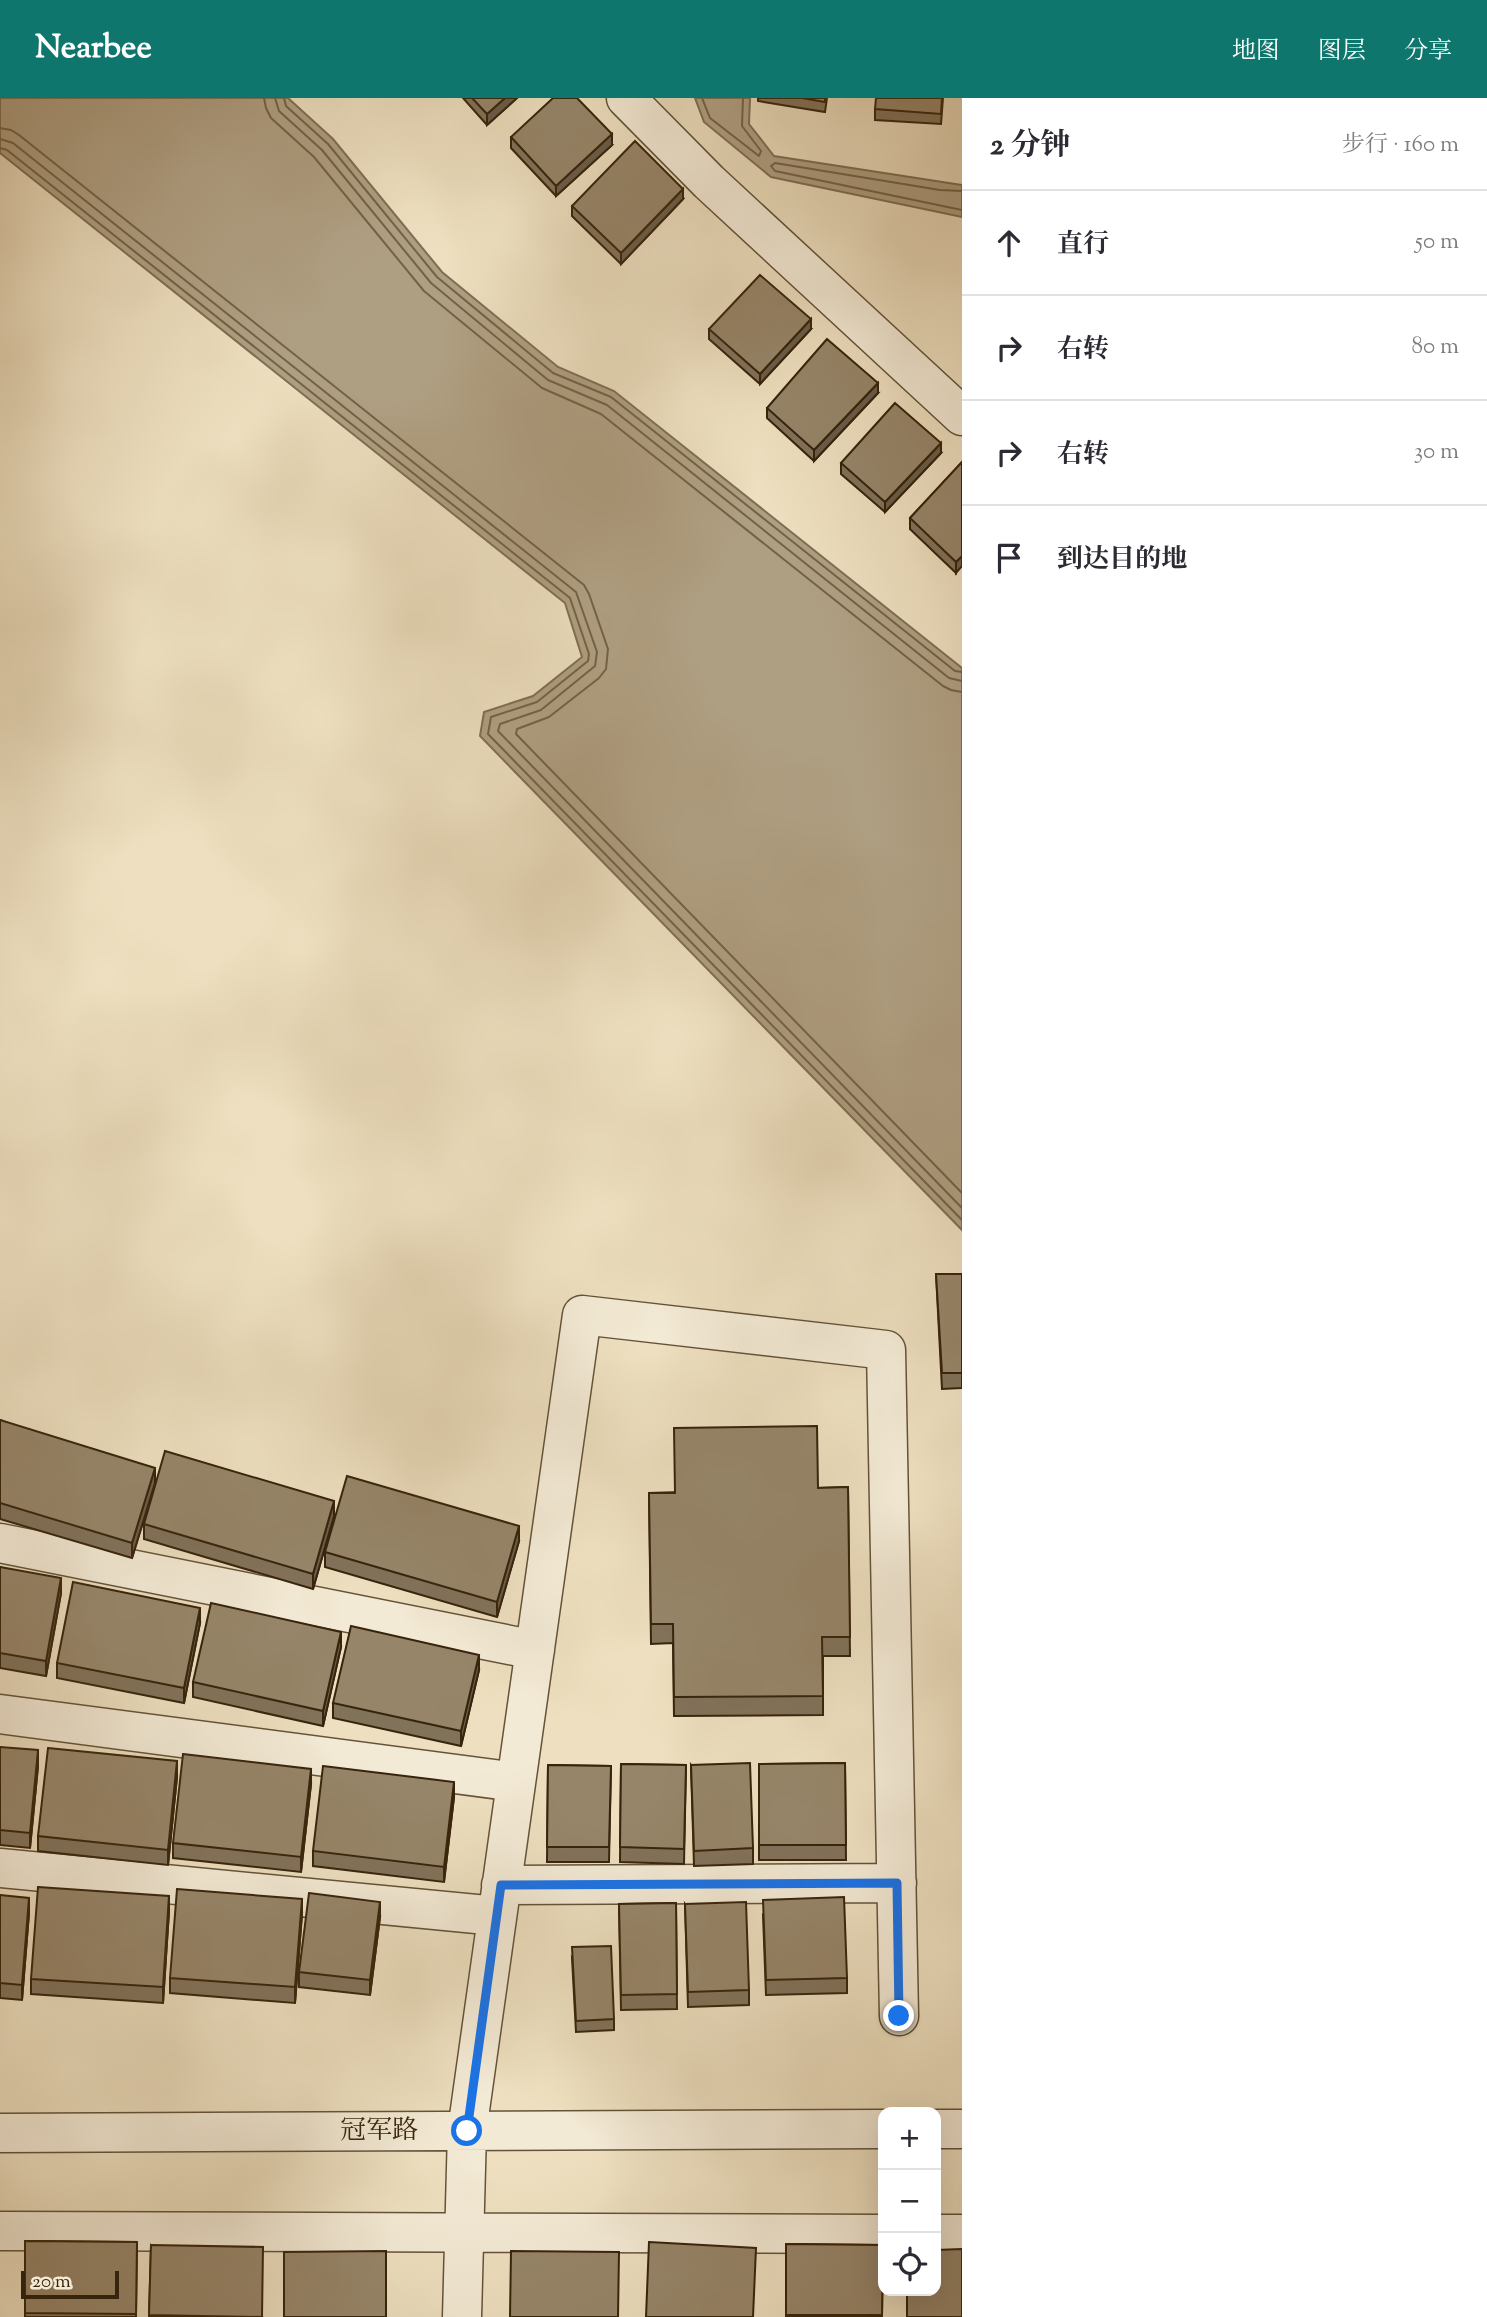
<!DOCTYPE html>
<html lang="zh">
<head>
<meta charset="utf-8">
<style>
	:root { --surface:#fff; --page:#f2f2f3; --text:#2b2b33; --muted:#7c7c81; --line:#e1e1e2; --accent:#0f766e }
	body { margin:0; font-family:"Sorts Mill Goudy","Noto Serif SC",serif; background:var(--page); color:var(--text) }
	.controls { position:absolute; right:21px; bottom:21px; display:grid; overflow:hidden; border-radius:14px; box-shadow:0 7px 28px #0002 }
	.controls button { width:63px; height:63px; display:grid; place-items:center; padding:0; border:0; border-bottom:2px solid var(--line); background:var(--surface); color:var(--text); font:35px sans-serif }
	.scale { position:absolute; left:21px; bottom:18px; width:98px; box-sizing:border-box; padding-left:7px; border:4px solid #37240c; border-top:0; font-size:19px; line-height:24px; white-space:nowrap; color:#37240c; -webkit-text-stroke:5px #f3ead5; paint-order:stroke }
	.stop { position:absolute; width:21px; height:21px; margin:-16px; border:5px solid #1a73e8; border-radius:50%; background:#fff }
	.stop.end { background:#1a73e8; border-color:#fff; box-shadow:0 2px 7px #0008 }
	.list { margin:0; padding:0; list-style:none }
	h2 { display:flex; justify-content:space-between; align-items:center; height:91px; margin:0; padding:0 28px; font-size:30px }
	h2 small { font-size:23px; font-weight:400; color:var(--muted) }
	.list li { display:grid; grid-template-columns:46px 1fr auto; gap:21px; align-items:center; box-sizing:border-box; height:105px; padding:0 28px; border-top:2px solid var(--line) }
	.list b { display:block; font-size:26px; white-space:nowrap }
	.list em { font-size:23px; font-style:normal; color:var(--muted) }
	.icon { flex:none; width:38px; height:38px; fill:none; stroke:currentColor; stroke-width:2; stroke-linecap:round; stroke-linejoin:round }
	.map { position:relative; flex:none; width:962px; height:2219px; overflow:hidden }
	header { display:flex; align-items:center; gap:42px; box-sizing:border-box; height:98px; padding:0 35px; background:var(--accent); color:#fff }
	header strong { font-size:33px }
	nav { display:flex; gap:38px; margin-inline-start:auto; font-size:24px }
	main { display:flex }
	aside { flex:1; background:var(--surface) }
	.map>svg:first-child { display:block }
	.water { fill:#af9f82; stroke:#7f6e53; stroke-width:2 }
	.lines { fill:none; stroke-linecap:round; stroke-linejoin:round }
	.shore { stroke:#736247; stroke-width:2 }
	.minor-casing { stroke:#645339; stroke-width:41 }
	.minor { stroke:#f3ead5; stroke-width:38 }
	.wall { fill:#81725a; stroke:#37240c; stroke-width:2 }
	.shaded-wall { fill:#695d4a; stroke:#37240c; stroke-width:2 }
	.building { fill:#968569; stroke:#37240c; stroke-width:2 }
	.route { stroke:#1a73e8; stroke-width:9 }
	.labels { text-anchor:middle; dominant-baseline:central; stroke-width:7; stroke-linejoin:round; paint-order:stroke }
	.street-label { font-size:26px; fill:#37240c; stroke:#f3ead5 }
</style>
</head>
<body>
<header>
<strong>Nearbee</strong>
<nav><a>地图</a><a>图层</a><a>分享</a></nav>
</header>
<main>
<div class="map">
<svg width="962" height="2219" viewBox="0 0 962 2219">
	<rect width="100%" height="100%" fill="#eddfbf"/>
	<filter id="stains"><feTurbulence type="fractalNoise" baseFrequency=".00286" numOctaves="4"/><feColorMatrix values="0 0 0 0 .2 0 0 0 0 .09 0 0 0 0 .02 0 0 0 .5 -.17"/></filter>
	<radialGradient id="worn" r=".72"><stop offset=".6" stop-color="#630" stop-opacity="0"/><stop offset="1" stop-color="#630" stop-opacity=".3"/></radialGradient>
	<path class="water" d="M0,0H288L333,41L442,174L558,269L614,293L962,570V1132L480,638L484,614L533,598L582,559L565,505L0,55Z
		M695,0H750L749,26L774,58L962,87V119L771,79L704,24Z"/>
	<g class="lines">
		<path class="shore" d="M264,0L266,10L271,20L314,59L424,193L542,290L601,316L943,588L951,592L962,594
			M275,0L279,13L322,52L431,185L548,282L607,307L949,580L962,583
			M284,0L286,8L328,46L437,179L553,275L611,299L955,573L962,574
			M702,0L710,20L759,58L761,53L742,28L743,0
			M0,30L11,32L19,37L584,487L589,496L608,551L606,571L599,580L549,619L517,631L516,636L962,1095
			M0,41L13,45L576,494L597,554L595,568L541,612L500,626L498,633L962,1110
			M0,50L7,52L570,500L589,556L588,563L537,604L491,619L488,636L962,1122
			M962,93L940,92L775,65L771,68L775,73L962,112"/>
		<defs>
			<path id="minor" d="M626,0L709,84L962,318
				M0,1445L535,1552
				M0,1616L516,1684
				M0,1770L497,1818
				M501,1787L897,1785
				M936,2031H962
				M0,2035L883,2031
				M0,2133L883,2136
				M936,2136H962
				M462,2219L467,2033L582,1217L886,1252L899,1918"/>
		</defs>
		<use href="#minor" class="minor-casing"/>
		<use href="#minor" class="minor"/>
	</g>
	<path class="wall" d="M463,0H517L487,27Z
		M758,0H827L825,14L758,3Z
		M943,0L941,26L875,22V11Z
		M511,39L612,47L556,98L511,50Z
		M683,101L621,166L572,118V108Z
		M709,231H811L760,286L709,241Z
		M878,295L814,363L767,320V310Z
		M941,355L885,414L841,376V365Z
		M962,364L956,475L910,431V420Z
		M936,1176H962V1290L942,1291Z
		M0,1322L155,1385L132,1460L0,1421Z
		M848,1389L850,1558H823V1617L674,1618L673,1545L651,1546L649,1395Z
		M334,1418L313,1491L144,1441V1426Z
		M519,1443L497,1519L325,1469V1454Z
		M0,1469L61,1495L46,1578L0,1570Z
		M200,1525L184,1605L57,1580V1565Z
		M341,1549L323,1628L193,1599V1584Z
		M479,1572L461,1648L333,1620V1605Z
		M0,1649L38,1668L30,1750L0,1747Z
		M845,1665L846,1762H759V1666Z
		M621,1666L686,1667L684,1766L620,1764Z
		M548,1667L611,1668L609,1764H547Z
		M691,1667L753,1750V1766L694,1768Z
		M177,1679L168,1767L38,1753V1738Z
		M311,1686L301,1774L173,1760V1745Z
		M454,1699L444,1784L313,1768V1753Z
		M0,1797L29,1815L22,1902L0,1900Z
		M676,1805L677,1911L621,1912L619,1806Z
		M685,1806L749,1892V1907L688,1909Z
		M169,1813L163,1905L31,1896V1881Z
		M302,1816L295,1905L170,1895V1880Z
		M763,1817L847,1880V1895L766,1897Z
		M380,1819L370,1897L299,1889V1874Z
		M572,1860L614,1921V1932L576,1934Z
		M25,2143L137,2144L136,2219H25Z
		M786,2146L883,2147L882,2219H786Z
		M151,2147L262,2219H149Z"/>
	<path class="shaded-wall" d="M505,0H517L487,27V16Z
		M612,36V47L556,98V88Z
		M683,91V101L621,166V155Z
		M811,221V231L760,286V276Z
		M878,285V295L814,363V352Z
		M941,345V355L885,414V404Z
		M962,458V468L956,475V464Z
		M155,1370V1385L132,1460V1445Z
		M334,1403V1418L313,1491V1476Z
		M519,1428V1443L497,1519V1504Z
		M61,1480V1495L46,1578V1563Z
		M200,1510V1525L184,1605V1590Z
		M341,1534V1549L323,1628V1613Z
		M479,1557V1572L461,1648V1633Z
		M38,1652V1668L30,1750V1735Z
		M177,1663V1679L168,1767V1752Z
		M311,1671V1686L301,1774V1759Z
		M454,1684V1699L444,1784V1769Z
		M169,1798V1813L163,1905V1889Z
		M29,1800V1815L22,1902V1887Z
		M302,1801V1816L295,1905V1889Z
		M380,1804V1819L370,1897V1882Z"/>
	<path class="building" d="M472,0H505L487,16Z
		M553,0H577L612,36L556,88L511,39Z
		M802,0H825V4Z
		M876,0H942L941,16L875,11Z
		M635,43L683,91L621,155L572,108Z
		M760,177L811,221L760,276L709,231Z
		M827,241L878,285L814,352L767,310Z
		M895,305L941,345L885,404L841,365Z
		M962,364V458L956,464L910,420Z
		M936,1176H962V1275H942Z
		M0,1322L155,1370L132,1445L0,1405Z
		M817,1328L818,1390L848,1389L850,1539H822L823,1598L674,1599L673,1526H651L649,1395H675L674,1330Z
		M165,1353L334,1403L313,1476L144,1426Z
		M347,1378L519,1428L497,1504L325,1454Z
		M0,1469L61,1480L46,1563L0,1555Z
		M73,1484L200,1510L184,1590L57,1565Z
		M211,1505L341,1534L323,1613L193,1584Z
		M351,1528L479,1557L461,1633L333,1605Z
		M0,1649L38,1652L30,1735L0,1732Z
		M48,1650L177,1663L168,1752L38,1738Z
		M183,1656L311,1671L301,1759L173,1745Z
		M750,1665L753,1750L694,1753L691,1667Z
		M845,1665L846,1747H759V1666Z
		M621,1666L686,1667L684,1751L620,1749Z
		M548,1667L611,1668L609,1749H547Z
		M323,1668L454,1684L444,1769L313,1753Z
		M38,1789L169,1798L163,1889L31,1881Z
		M177,1791L302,1801L295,1889L170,1880Z
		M309,1795L380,1804L370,1882L299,1874Z
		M0,1797L29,1800L22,1887L0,1885Z
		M844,1799L847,1880L766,1882L763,1802Z
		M746,1804L749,1892L688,1894L685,1806Z
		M676,1805L677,1896L621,1897L619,1806Z
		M611,1848L614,1921L576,1923L572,1849Z
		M25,2143L137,2144L136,2216L25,2215Z
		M649,2144L756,2150L753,2219H646Z
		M786,2146L883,2147L882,2217H786Z
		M151,2147L263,2149L262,2219L149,2217Z
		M962,2151V2219H907V2193H936V2152Z
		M386,2153V2219H284V2154Z
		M511,2153L619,2154L618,2219H510Z"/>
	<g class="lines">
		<path class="route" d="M467,2033L501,1787L897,1785L899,1918"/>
	</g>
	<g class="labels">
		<g class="street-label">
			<text x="379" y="2033">冠军路</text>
		</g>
	</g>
	<rect width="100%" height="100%" filter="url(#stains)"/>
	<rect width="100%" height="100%" fill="url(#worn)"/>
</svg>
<div class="controls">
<button>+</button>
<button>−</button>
<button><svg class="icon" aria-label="locate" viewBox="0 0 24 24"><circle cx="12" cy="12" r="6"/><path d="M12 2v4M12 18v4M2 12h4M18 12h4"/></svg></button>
</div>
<div class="scale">20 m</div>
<div class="stop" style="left:467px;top:2033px"></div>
<div class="stop end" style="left:899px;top:1918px"></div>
</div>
<aside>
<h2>2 分钟<small>步行 · 160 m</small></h2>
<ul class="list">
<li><svg class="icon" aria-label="ahead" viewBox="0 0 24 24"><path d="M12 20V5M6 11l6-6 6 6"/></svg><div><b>直行</b></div><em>50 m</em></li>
<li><svg class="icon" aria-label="right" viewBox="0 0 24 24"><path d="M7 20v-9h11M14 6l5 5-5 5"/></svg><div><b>右转</b></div><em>80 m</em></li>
<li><svg class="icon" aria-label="right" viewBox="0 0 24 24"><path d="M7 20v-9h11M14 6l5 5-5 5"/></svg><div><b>右转</b></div><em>30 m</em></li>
<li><svg class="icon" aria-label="arrive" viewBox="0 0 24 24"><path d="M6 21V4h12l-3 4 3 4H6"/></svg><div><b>到达目的地</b></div></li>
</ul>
</aside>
</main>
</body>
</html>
